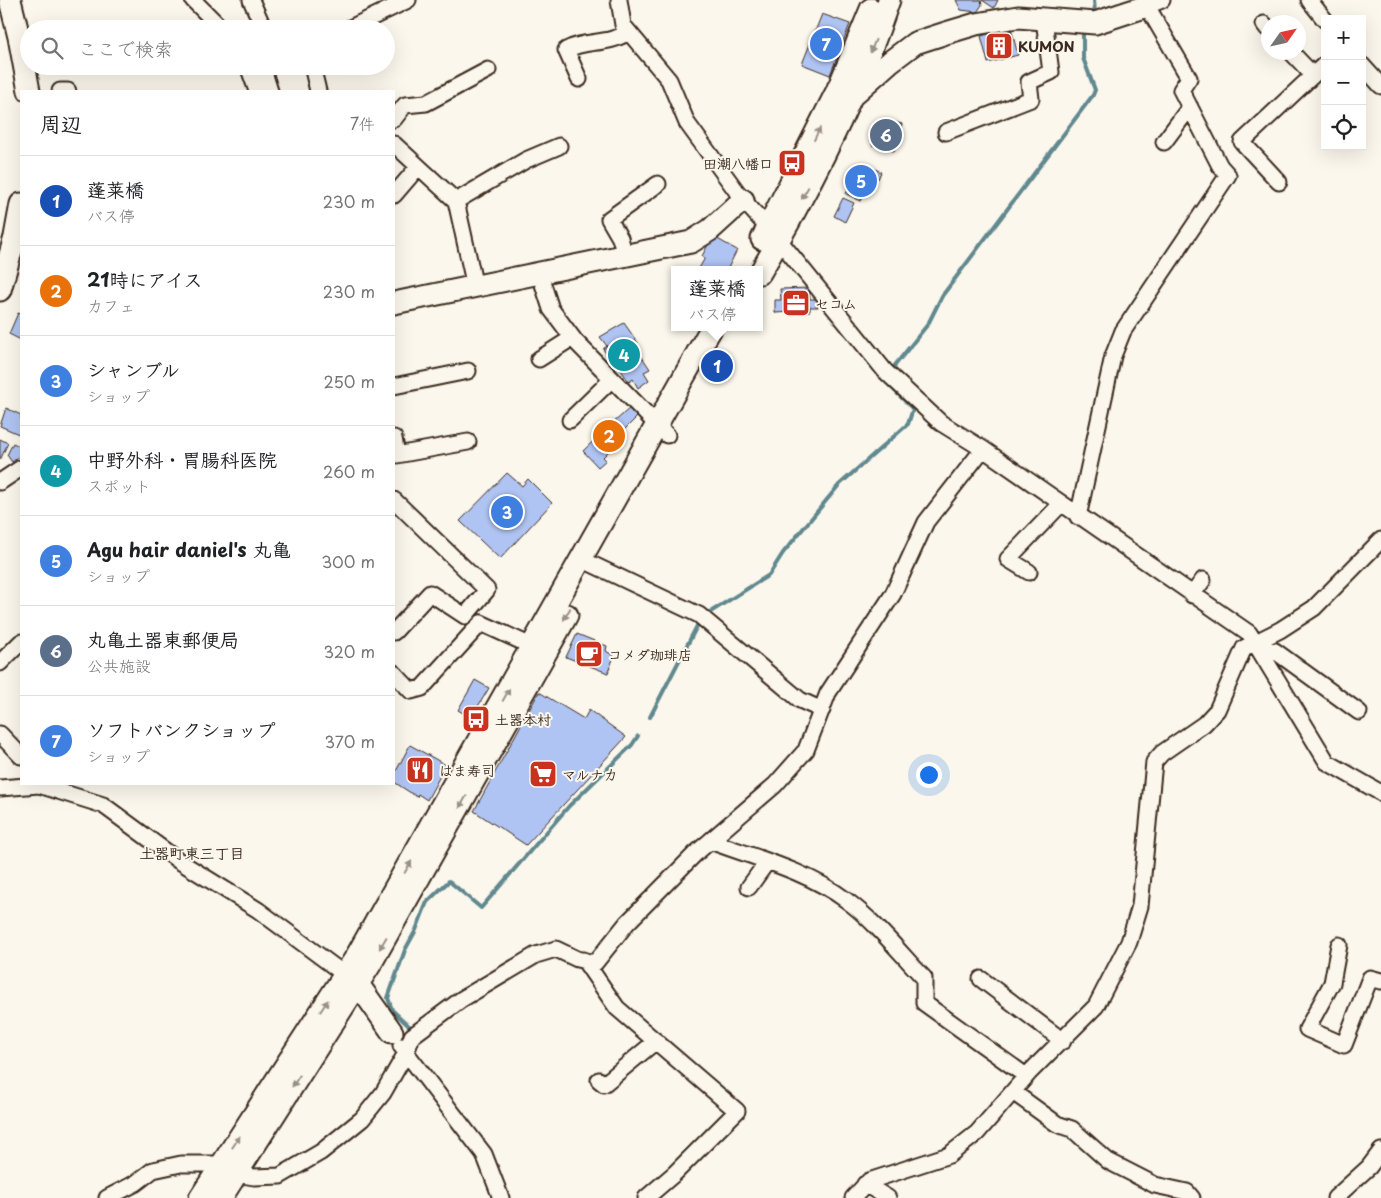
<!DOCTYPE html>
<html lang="ja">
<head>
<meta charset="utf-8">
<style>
	:root { --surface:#fff; --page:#f2f2f2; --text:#202124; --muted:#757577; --line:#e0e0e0; --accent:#c8321e }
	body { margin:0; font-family:"Playpen Sans","Klee One",sans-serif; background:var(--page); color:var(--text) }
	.controls { position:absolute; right:15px; top:15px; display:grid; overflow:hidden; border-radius:0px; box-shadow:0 5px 20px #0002 }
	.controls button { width:45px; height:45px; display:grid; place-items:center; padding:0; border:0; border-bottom:1px solid var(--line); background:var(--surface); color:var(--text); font:25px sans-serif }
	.compass { position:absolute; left:1261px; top:15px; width:45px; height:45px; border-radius:50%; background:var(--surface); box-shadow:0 5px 20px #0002; rotate:56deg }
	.you { position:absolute; left:928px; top:774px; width:18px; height:18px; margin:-12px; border:4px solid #fff; border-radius:50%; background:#1a73e8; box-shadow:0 0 0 8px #1a73e833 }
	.badge { display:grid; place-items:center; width:32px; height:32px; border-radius:50%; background:var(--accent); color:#fff; font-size:16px; font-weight:700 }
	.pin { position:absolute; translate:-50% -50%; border:2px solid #fff; box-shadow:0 1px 5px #0006 }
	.popup { position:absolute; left:671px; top:266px; width:92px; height:65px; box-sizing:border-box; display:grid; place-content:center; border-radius:0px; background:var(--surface); filter:drop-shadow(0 1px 4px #0005); font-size:16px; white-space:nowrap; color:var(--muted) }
	.popup b { font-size:19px; color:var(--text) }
	.popup::after { content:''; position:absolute; left:50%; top:100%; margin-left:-10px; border:10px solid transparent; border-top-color:var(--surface) }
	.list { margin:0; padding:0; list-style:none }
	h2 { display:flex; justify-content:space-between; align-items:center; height:65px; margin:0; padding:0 20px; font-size:21px }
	h2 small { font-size:16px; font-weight:400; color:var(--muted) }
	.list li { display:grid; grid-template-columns:32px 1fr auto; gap:15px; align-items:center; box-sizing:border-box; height:90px; padding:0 20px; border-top:1px solid var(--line) }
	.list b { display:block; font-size:19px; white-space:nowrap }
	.list p { margin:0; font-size:16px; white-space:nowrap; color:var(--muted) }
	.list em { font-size:16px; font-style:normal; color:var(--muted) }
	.icon { flex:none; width:28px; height:28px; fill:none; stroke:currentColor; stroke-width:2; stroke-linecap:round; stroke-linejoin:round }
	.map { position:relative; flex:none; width:1381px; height:1198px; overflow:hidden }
	.search { position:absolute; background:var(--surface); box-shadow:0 5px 20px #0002; left:20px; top:20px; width:375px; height:55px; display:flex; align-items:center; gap:12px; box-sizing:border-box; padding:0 18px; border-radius:28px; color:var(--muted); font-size:19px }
	.panel { position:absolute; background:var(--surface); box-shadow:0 5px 20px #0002; left:20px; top:90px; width:375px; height:695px; border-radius:0px }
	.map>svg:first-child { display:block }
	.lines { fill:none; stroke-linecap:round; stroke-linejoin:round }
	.stream { stroke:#61888f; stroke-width:4 }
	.building { fill:#b0c4f3; stroke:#3b2a1e }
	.street-casing { stroke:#3b2a1e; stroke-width:19 }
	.secondary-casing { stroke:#3b2a1e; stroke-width:25 }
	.street { stroke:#fbf7ec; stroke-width:15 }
	.secondary { stroke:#fbf7ec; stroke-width:21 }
	.oneway { fill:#9b9085 }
	.labels { text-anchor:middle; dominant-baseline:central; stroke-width:4; stroke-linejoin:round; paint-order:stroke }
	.poi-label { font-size:14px; font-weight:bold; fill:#3b2a1e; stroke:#fbf7ec; text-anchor:start }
	.neighbourhood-label { font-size:15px; font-weight:bold; fill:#3b2a1e; stroke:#fbf7ec }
</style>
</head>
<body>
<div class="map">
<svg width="1381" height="1198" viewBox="0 0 1381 1198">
	<rect width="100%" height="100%" fill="#fbf7ec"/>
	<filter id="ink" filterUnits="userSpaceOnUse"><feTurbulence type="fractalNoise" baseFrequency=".02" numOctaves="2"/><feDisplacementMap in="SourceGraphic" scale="10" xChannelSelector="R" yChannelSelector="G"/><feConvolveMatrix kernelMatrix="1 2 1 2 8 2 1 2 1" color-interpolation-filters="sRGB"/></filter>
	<g filter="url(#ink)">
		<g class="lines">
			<path class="stream" d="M1094,0L1095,13
				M892,369L928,324L942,296L1093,95L1095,90L1083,58V31
				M712,611L769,575L783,553L839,485L908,424L913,409L882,378
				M650,717L698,624
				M409,1026L392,1010L388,998L405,950L416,930L427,902L449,881L481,908L569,806L632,745L638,736"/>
		</g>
		<path class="building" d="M956,0H981L982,5L977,12L961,10Z
			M982,0H998L994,8Z
			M822,14L850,24L830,75L802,64Z
			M1011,28L1018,55L988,63L981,36Z
			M889,121L902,124L894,151L872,145L873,141L870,140L874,127H877L879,123L888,125Z
			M861,162L881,172L878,179L873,176L861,201L846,194Z
			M843,198L854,203L845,222L834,216Z
			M714,237L737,250L727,270H698L705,258L702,256L710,241Z
			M809,288L810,299H817L818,307H810V311L775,313V300H781L780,289Z
			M18,313L21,314V340L9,334Z
			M624,323L638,343L634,345L650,369L644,372L649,380L638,388L633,379L629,382L615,361L613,363L603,349L607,346L600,337Z
			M631,407L639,415L621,433L612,424Z
			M6,408L21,415V435L0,426Z
			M611,424L621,436L609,447L611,449L603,457L606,460L598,467L583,451Z
			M0,439L8,443L0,460Z
			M13,443L21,447V455L12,462L7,455Z
			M507,473L522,486L528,479L552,503L500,559L460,521Z
			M577,634L607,646L606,651L614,656L608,673L566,657Z
			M475,680L489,688L471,718L458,710Z
			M539,692L584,719L589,710L626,737L526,845L474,811Z
			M410,745L446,765L427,800L418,794L417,797L394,782V775Z"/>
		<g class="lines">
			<defs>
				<path id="street" d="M193,0L222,29
					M251,0L264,29
					M619,0L623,25L669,80L687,123L743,200L779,240L885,371L941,423L983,449L1249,633L1327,762L1381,793
					M1309,0L1325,20
					M1264,24L1268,29
					M348,29L408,0
					M1291,52L1313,75
					M1362,65L1381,86
					M248,66L257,91
					M262,66L270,91
					M312,66L318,91
					M579,79L566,50C586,39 607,46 628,32
					M60,91H68
					M394,119L405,105L426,103L488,70
					M946,132L1031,99L1029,82L1051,72L1044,20
					M1164,142L1190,107
					M394,144L456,201L475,287
					M1279,182L1242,142L1325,64
					M394,195L418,167
					M456,201L526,160L559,146
					M625,256L620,238L609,219L658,184
					M540,275L551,309L575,341L667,435
					M539,359L572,338
					M394,386L468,371
					M570,420L612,379
					M394,438L397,455L468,442
					M0,482L21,468
					M394,500L487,590L465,616L430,593L394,632
					M1078,517L1113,356L1123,331L1228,175L1220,166L1181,90L1189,78L1147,6L1162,0
					M581,559L699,615L800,700L822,710
					M1029,572L1008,559L1061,504
					M1192,595L1203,580
					M1254,643L1275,651L1359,712
					M0,663L21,642
					M394,673L411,691L422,688L481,623L540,650
					M0,734L21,756
					M0,788L39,785L103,805L179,861L258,910L352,980
					M710,841C756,858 807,871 846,900C876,922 899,952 924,978V1003L1026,1076
					M749,887L767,862
					M1339,945L1332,983L1307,1029L1344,1045L1370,978L1381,981
					M584,960L617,1008L737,1111L674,1174L646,1198
					M981,979L1063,1041
					M401,1046L484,1154L501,1198
					M599,1080L604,1084L656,1041
					M1013,1092L1057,1124L1072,1129L1108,1161L1155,1185L1187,1192L1192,1198
					M865,1184L888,1198
					M107,1198L136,1183L153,1170L181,1164H222L236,1174L254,1177L280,1176L321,1152L362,1119L383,1093L406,1053L412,1036L462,999L536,955L556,949L577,959L595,963L627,923L695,854L775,785L806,750L828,693L893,594L926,522L983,449
					M853,1198L869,1181L949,1155L977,1133L1029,1073L1096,1006L1129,942L1140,906L1154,762L1162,753L1204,724L1217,710L1244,648L1280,630L1314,608L1381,540
					M1335,1198L1369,1167L1381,1151"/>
				<path id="secondary" d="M10,0L19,37L29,91
					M838,88L853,95L891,61L915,43L946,33L976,24L1018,17L1095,23L1147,6
					M762,239L838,89L871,9
					M760,273C811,186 857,96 889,0
					M0,290L15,237L21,204
					M394,303L691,242L710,230L743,200
					M358,984L392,1032
					M200,1198L356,957L712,327
					M221,1198L370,965L567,615"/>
			</defs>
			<use href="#street" class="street-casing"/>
			<use href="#secondary" class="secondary-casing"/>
			<use href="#street" class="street"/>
			<use href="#secondary" class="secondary"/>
		</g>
		<defs><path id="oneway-solid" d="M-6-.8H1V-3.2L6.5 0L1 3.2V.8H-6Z" transform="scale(1.25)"/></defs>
		<g class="oneway">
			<use href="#oneway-solid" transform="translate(873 46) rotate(112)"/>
			<use href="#oneway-solid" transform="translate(817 134) rotate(-64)"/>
			<use href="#oneway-solid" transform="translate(805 193) rotate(119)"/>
			<use href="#oneway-solid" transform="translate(567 614) rotate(119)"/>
			<use href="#oneway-solid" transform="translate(506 695) rotate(-61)"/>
			<use href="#oneway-solid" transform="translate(463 802) rotate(120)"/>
			<use href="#oneway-solid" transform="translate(408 867) rotate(-60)"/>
			<use href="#oneway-solid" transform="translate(383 943) rotate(120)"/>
			<use href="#oneway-solid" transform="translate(324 1006) rotate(-57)"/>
			<use href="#oneway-solid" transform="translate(296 1081) rotate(123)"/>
			<use href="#oneway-solid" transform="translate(236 1142) rotate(-57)"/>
		</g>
	</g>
	<defs>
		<symbol id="building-square" viewBox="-11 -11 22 22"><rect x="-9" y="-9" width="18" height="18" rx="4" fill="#c8321e" stroke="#fbf7ec"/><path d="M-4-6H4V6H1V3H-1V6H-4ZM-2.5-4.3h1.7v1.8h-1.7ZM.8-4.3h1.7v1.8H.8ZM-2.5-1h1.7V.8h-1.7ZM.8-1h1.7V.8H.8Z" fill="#fff"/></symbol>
		<symbol id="bus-square" viewBox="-11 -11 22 22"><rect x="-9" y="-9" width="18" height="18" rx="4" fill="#c8321e" stroke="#fbf7ec"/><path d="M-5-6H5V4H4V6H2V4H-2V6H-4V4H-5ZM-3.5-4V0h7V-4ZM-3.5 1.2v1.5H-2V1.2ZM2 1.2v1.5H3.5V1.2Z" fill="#fff"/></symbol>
		<symbol id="office-square" viewBox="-11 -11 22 22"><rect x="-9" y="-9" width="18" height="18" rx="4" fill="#c8321e" stroke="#fbf7ec"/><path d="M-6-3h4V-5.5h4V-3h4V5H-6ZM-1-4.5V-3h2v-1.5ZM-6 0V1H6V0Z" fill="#fff"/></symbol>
		<symbol id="cafe-square" viewBox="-11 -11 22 22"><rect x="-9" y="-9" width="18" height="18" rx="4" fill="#c8321e" stroke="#fbf7ec"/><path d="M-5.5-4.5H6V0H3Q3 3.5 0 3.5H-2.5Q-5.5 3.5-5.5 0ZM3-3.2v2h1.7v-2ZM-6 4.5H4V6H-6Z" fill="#fff"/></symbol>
		<symbol id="restaurant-square" viewBox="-11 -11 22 22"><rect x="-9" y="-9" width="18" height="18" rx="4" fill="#c8321e" stroke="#fbf7ec"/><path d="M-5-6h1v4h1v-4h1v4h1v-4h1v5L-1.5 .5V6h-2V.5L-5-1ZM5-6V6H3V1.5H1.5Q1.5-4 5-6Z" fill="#fff"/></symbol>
		<symbol id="supermarket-square" viewBox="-11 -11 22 22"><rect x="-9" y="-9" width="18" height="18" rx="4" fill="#c8321e" stroke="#fbf7ec"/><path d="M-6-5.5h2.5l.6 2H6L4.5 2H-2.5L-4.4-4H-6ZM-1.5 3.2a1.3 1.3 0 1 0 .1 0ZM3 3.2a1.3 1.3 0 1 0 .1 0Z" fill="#fff"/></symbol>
	</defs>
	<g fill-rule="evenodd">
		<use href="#building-square" x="983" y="30" width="32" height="32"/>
		<use href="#bus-square" x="776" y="147" width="32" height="32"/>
		<use href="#office-square" x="780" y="287" width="32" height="32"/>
		<use href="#cafe-square" x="573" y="638" width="32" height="32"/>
		<use href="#bus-square" x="460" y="703" width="32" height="32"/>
		<use href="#restaurant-square" x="404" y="754" width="32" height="32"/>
		<use href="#supermarket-square" x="527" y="758" width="32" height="32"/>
	</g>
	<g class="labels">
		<g class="poi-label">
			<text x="1018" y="46">KUMON</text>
			<text x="773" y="163" text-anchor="end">田潮八幡口</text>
			<text x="815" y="303">セコム</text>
			<text x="608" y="654">コメダ珈琲店</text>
			<text x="495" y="719">土器本村</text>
			<text x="439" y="770">はま寿司</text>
			<text x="562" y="774">マルナカ</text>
		</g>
		<g class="neighbourhood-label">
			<text x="192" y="852">土器町東三丁目</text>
		</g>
	</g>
</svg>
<div class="controls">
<button>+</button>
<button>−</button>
<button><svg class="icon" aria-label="locate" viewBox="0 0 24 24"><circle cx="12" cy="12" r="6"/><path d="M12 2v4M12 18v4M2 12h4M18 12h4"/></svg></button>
</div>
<svg class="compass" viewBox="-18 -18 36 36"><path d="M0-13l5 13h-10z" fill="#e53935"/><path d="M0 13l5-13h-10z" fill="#757577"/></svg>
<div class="you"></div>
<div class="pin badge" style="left:717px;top:366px;background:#1a4fb4">1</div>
<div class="popup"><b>蓬莱橋</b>バス停</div>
<div class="pin badge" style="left:609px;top:436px;background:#e8710a">2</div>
<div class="pin badge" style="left:507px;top:512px;background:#3f7fe0">3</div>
<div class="pin badge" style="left:624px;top:355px;background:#0f9aa8">4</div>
<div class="pin badge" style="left:861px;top:181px;background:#3f7fe0">5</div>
<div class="pin badge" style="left:886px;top:135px;background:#5c6f8a">6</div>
<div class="pin badge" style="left:826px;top:44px;background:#3f7fe0">7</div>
<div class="search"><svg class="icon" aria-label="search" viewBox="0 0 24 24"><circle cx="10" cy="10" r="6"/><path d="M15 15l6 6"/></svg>ここで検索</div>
<section class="panel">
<h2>周辺<small>7件</small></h2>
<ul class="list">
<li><span class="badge" style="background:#1a4fb4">1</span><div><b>蓬莱橋</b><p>バス停</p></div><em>230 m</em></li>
<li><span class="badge" style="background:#e8710a">2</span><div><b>21時にアイス</b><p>カフェ</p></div><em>230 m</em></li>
<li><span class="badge" style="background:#3f7fe0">3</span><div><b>シャンブル</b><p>ショップ</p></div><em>250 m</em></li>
<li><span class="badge" style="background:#0f9aa8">4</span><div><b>中野外科・胃腸科医院</b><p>スポット</p></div><em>260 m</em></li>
<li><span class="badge" style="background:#3f7fe0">5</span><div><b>Agu hair daniel's 丸亀</b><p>ショップ</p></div><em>300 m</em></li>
<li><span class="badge" style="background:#5c6f8a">6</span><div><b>丸亀土器東郵便局</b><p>公共施設</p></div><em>320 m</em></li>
<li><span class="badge" style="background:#3f7fe0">7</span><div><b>ソフトバンクショップ</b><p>ショップ</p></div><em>370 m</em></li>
</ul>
</section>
</div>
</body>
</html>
